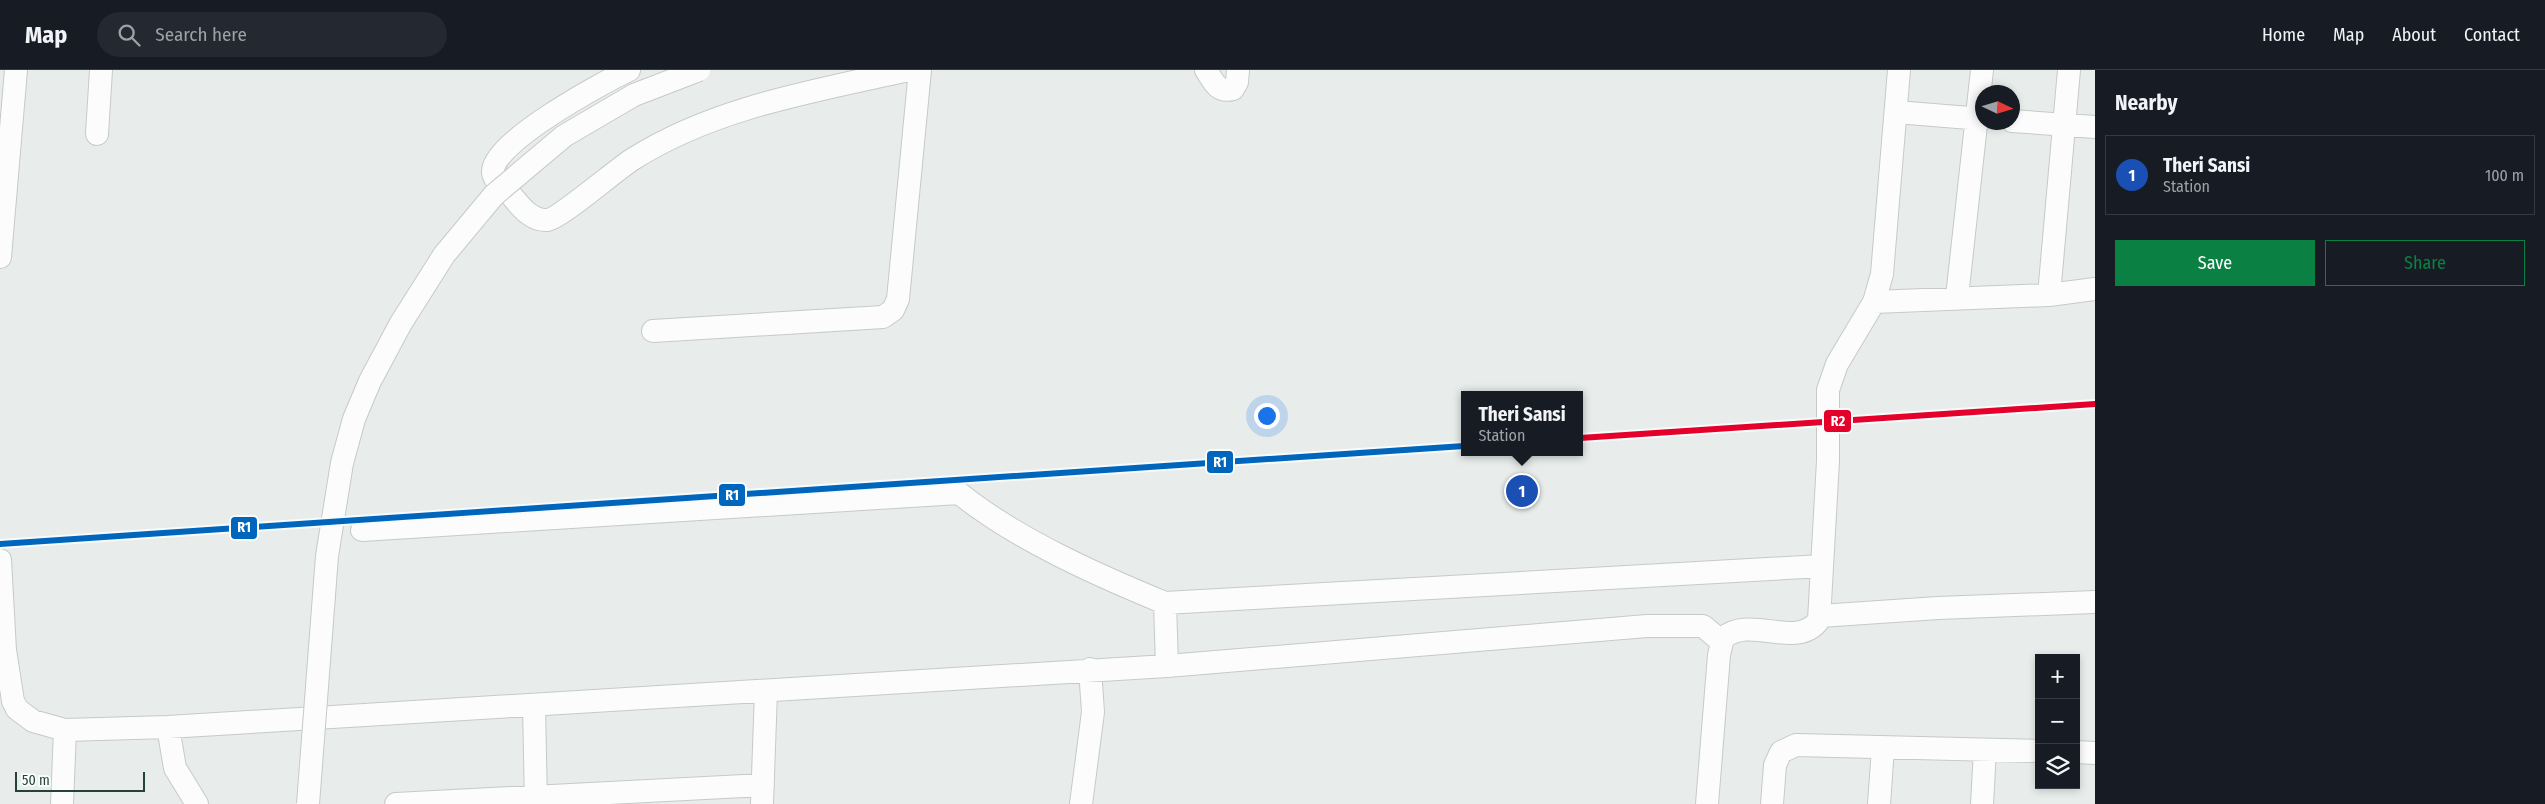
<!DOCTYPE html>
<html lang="en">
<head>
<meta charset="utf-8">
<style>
	:root { --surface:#171b24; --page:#242831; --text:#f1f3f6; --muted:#9ea1a6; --line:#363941; --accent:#0b8043 }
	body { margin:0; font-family:"Fira Sans Condensed",sans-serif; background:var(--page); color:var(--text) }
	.controls { position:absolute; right:15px; bottom:15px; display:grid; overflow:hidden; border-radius:0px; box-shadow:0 2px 8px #0003 }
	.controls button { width:45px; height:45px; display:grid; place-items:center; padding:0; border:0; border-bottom:1px solid var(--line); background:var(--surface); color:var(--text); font:25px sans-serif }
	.compass { position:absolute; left:1975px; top:15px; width:45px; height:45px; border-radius:50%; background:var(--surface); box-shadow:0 2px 8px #0003; rotate:94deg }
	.scale { position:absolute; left:15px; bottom:12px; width:130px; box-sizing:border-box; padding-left:5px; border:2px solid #24423a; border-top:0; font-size:14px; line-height:18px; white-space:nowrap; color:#24423a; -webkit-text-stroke:4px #f7fbf9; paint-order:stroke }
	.you { position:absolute; left:1266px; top:345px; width:18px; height:18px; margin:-12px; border:4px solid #fff; border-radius:50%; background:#1a73e8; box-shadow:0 0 0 8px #1a73e833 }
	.badge { display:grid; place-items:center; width:32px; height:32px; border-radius:50%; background:var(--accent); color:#fff; font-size:16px; font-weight:700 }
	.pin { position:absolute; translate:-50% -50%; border:2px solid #fff; box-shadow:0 1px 5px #0006 }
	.popup { position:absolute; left:1461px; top:321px; width:122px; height:65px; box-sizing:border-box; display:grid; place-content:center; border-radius:0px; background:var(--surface); filter:drop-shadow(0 1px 4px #0005); font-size:16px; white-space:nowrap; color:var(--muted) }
	.popup b { font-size:19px; color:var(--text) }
	.popup::after { content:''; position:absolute; left:50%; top:100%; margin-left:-10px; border:10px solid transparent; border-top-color:var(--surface) }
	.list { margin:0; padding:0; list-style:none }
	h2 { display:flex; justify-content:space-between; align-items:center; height:65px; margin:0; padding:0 20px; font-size:21px }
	h2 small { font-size:16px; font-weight:400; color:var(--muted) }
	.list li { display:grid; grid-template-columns:32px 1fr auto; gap:15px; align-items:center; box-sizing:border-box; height:80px; margin:0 10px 10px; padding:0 10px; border:1px solid var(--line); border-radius:0px }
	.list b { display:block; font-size:19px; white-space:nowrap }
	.list p { margin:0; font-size:16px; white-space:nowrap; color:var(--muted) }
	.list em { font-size:16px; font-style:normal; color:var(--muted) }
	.actions { display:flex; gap:10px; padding:15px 20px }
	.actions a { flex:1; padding:11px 0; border:1px solid var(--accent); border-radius:0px; text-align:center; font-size:18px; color:var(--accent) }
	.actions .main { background:var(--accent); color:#fff }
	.icon { flex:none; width:28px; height:28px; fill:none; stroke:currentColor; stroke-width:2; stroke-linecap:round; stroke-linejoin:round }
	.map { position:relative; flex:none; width:2095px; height:734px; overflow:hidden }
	header { display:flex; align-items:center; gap:30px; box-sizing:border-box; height:70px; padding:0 25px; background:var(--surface); border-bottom:1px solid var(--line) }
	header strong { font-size:24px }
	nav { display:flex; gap:28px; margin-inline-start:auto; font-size:18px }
	.search { width:350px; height:45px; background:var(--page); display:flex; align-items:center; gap:12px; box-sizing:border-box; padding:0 18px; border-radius:28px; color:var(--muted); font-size:19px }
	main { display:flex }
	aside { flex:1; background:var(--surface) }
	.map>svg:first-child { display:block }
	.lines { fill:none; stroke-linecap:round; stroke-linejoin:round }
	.minor-casing { stroke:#c5cac8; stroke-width:24 }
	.minor { stroke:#fcfcfc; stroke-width:22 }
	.minor-bridge-casing { stroke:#c5cac8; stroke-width:24; stroke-linecap:butt }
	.minor-bridge { stroke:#fcfcfc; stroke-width:22 }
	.rail-1-casing { stroke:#f7fbf9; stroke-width:10 }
	.rail-2-casing { stroke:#f7fbf9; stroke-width:10 }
	.rail-1 { stroke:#0065bd; stroke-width:6 }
	.rail-2 { stroke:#e4002b; stroke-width:6 }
	.line-badge { stroke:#f7fbf9; stroke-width:2 }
	.badge-label { font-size:14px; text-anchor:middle; font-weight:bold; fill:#fff }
</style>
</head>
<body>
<header>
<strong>Map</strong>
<div class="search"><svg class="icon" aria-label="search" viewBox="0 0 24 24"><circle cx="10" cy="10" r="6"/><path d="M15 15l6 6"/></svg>Search here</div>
<nav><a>Home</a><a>Map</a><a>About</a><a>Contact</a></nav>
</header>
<main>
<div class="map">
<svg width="2095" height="734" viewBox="0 0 2095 734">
	<rect width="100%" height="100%" fill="#e8edeb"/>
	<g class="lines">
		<defs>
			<path id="minor" d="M629,0C604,12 492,72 493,102C493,110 505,119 511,125C520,136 531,151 547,150C559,149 617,99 633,89C715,37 815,21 908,0
				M1206,0C1214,12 1217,23 1233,19L1237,12L1238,0
				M1896,42L1982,49
				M2012,51L2095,57
				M97,64L101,0
				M0,187L16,0
				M2049,225L2069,0
				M1957,227L1982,0
				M1874,232L2049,225L2095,219
				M653,261L883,247L893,240L898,229L920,0
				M362,460L959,423C1016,469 1097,505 1165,533L1822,496
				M0,490L5,580L13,631L17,639L33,651L65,660L168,657L1167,596L1647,556H1703L1722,572
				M1165,533L1167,596
				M1820,546L1938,538L2095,532
				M534,635L536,734
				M168,657L175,698L197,734
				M2076,682L2095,683
				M62,734L65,660
				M396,734L763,715
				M762,734L766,621
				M1081,734L1093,642L1090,599
				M1707,734L1719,585L1723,568C1752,544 1796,581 1819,550L1828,391V320L1837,294L1874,232L1882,204L1899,0
				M1772,734L1775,695L1781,682L1796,675L2039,681
				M1879,734L1883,678
				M1982,734L1985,680"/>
		</defs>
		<use href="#minor" class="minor-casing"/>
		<use href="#minor" class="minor"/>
		<defs>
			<path id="minor-bridge" d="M308,734L327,486L342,393L354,349L370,311L401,253L444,185L494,125L564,66L634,25L699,0"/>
		</defs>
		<use href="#minor-bridge" class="minor-bridge-casing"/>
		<use href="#minor-bridge" class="minor-bridge"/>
		<defs>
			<path id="rail-1" d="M0,474L1464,376"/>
			<path id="rail-2" d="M1580,368L2095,334"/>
		</defs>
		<use href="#rail-1" class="rail-1-casing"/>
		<use href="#rail-2" class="rail-2-casing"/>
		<use href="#rail-1" class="rail-1"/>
		<use href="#rail-2" class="rail-2"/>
	</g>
	<g class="line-badge">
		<rect x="1823" y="339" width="29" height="24" rx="5" fill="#e4002b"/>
		<rect x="1206" y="380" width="28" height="24" rx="5" fill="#0065bd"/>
		<rect x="718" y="413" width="28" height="24" rx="5" fill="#0065bd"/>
		<rect x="230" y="446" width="28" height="24" rx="5" fill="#0065bd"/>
	</g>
	<g class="badge-label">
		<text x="1838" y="356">R2</text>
		<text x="1220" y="397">R1</text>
		<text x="732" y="430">R1</text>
		<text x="244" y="462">R1</text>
	</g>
</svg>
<div class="controls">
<button>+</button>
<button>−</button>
<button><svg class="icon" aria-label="layers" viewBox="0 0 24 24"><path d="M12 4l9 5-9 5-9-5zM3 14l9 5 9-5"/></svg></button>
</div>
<svg class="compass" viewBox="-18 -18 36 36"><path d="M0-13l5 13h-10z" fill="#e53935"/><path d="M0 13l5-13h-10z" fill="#9ea1a6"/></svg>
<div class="scale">50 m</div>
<div class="you"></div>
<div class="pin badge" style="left:1522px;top:421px;background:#1a4fb4">1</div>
<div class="popup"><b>Theri Sansi</b>Station</div>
</div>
<aside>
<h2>Nearby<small></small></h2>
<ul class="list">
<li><span class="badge" style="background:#1a4fb4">1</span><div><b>Theri Sansi</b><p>Station</p></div><em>100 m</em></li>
</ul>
<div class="actions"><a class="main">Save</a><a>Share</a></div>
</aside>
</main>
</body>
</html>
